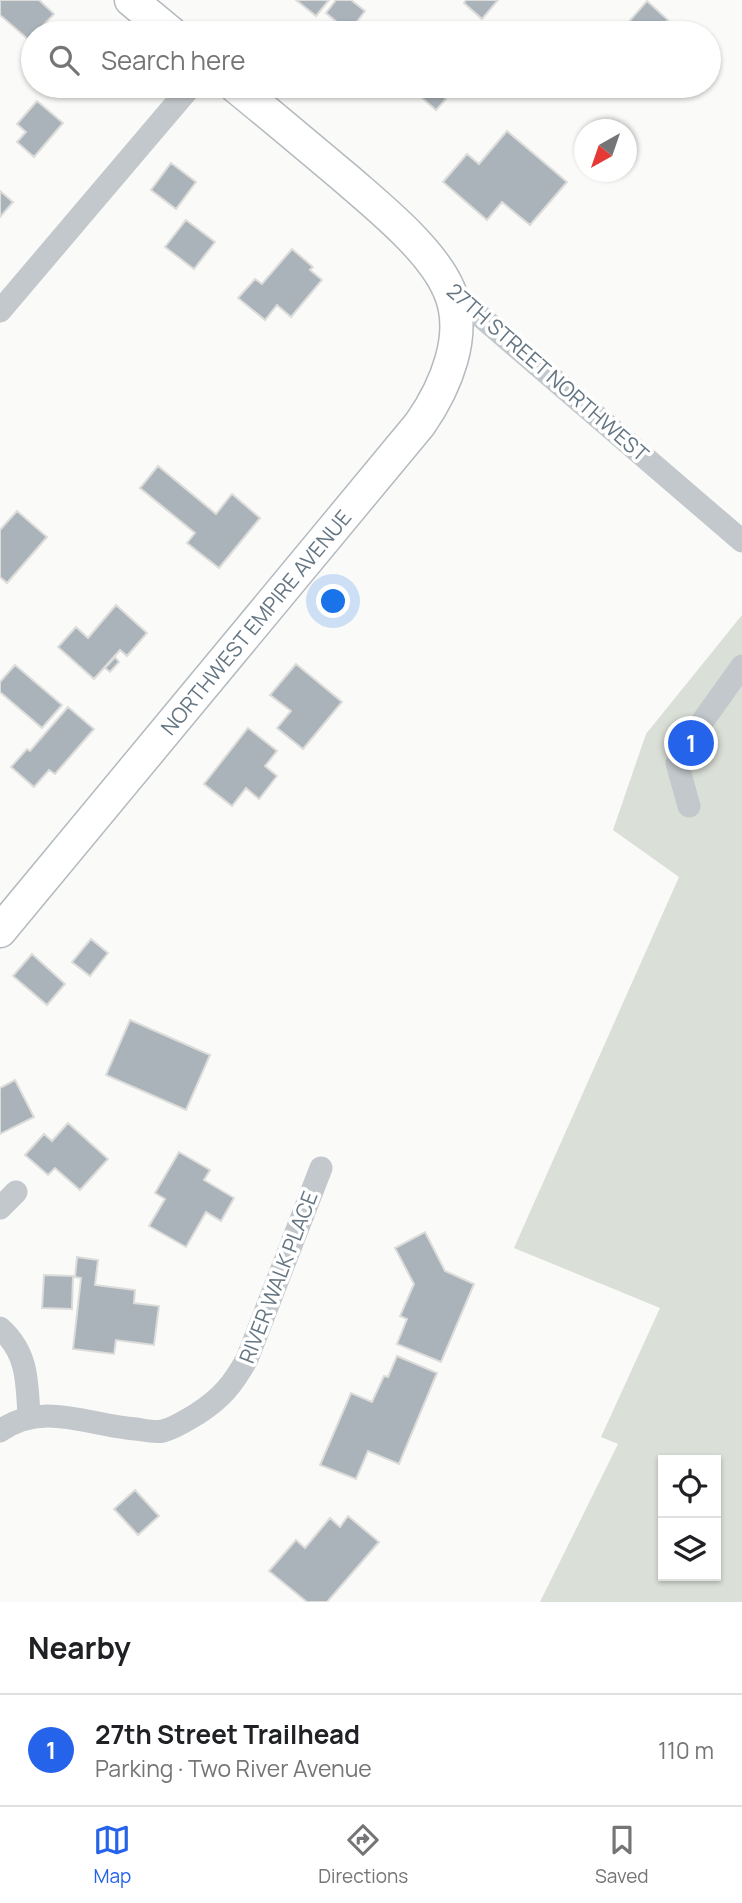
<!DOCTYPE html>
<html lang="en">
<head>
<meta charset="utf-8">
<style>
	:root { --surface:#fff; --page:#f2f2f2; --text:#202124; --muted:#757577; --line:#e0e0e0; --accent:#2563eb }
	body { margin:0; font-family:Manrope,sans-serif; background:var(--page); color:var(--text) }
	.controls { position:absolute; right:21px; bottom:21px; display:grid; overflow:hidden; border-radius:0px; box-shadow:0 2px 5px #0004 }
	.controls button { width:63px; height:63px; display:grid; place-items:center; padding:0; border:0; border-bottom:2px solid var(--line); background:var(--surface); color:var(--text); font:35px sans-serif }
	.compass { position:absolute; left:574px; top:119px; width:63px; height:63px; border-radius:50%; background:var(--surface); box-shadow:0 2px 5px #0004; rotate:220deg }
	.you { position:absolute; left:334px; top:602px; width:24px; height:24px; margin:-18px; border:5px solid #fff; border-radius:50%; background:#1a73e8; box-shadow:0 0 0 10px #1a73e833 }
	.badge { display:grid; place-items:center; width:46px; height:46px; border-radius:50%; background:var(--accent); color:#fff; font-size:23px; font-weight:700 }
	.pin { position:absolute; translate:-50% -50%; border:4px solid #fff; box-shadow:0 2px 7px #0006 }
	.list { margin:0; padding:0; list-style:none }
	h2 { display:flex; justify-content:space-between; align-items:center; height:91px; margin:0; padding:0 28px; font-size:30px }
	h2 small { font-size:23px; font-weight:400; color:var(--muted) }
	.list li { display:grid; grid-template-columns:46px 1fr auto; gap:21px; align-items:center; box-sizing:border-box; height:112px; padding:0 28px; border-top:2px solid var(--line) }
	.list b { display:block; font-size:26px; white-space:nowrap }
	.list p { margin:0; font-size:23px; white-space:nowrap; color:var(--muted) }
	.list em { font-size:23px; font-style:normal; color:var(--muted) }
	.icon { flex:none; width:38px; height:38px; fill:none; stroke:currentColor; stroke-width:2; stroke-linecap:round; stroke-linejoin:round }
	.map { position:relative; flex:none; width:742px; height:1602px; overflow:hidden }
	.search { position:absolute; background:var(--surface); box-shadow:0 2px 5px #0004; left:21px; right:21px; top:21px; height:77px; display:flex; align-items:center; gap:18px; box-sizing:border-box; padding:0 24px; border-radius:38px; color:var(--muted); font-size:26px }
	.sheet { height:203px; background:var(--surface) }
	nav { display:flex; justify-content:space-around; align-items:center; box-sizing:border-box; height:98px; border-top:2px solid var(--line); background:var(--surface); font-size:19px; color:var(--muted) }
	nav a { display:grid; justify-items:center; gap:4px }
	nav .on { color:var(--accent) }
	.map>svg:first-child { display:block }
	.green { fill:#dadfd7; fill-rule:evenodd }
	.building { fill:#aab3b9; stroke:#dcdcda; stroke-width:2 }
	.lines { fill:none; stroke-linecap:round; stroke-linejoin:round }
	.secondary-casing { stroke:#b3babf; stroke-width:35 }
	.street { stroke:#c3c8cc; stroke-width:23 }
	.secondary { stroke:#fff; stroke-width:32 }
	.labels { text-anchor:middle; dominant-baseline:central; stroke-width:7; stroke-linejoin:round; paint-order:stroke }
	.street-label { font-size:21px; fill:#657683; stroke:#fff }
</style>
</head>
<body>
<div class="map">
<svg width="742" height="1602" viewBox="0 0 742 1602">
	<rect width="100%" height="100%" fill="#fafaf8"/>
	<path class="green" d="M742,615V1602H540L618,1444L601,1437L660,1308L514,1248L679,877L613,830L646,734ZM663,1460H716V1576H663Z"/>
	<path class="building" d="M0,0H39L54,14L36,33H33L30,41L0,15Z
		M296,0H329L316,16Z
		M336,0H351L365,11L349,32L326,13Z
		M466,0H498L482,19L464,3Z
		M647,1L668,20L657,33H619Z
		M408,86H431L446,99L436,110Z
		M37,101L63,123L34,157L17,142L26,132L17,124Z
		M507,131L567,182L530,225L502,202L487,220L443,182L467,154L479,164Z
		M171,163L196,182L176,209L151,190Z
		M0,191L13,202L0,217Z
		M186,220L215,242L194,269L165,247Z
		M292,249L313,267L310,270L322,280L291,317L277,305L265,320L238,298L255,279L262,284Z
		M158,466L216,514L232,494L260,518L219,568L187,543L195,533L140,488Z
		M17,511L47,537L7,583L0,577V530Z
		M116,605L147,633L127,656L120,650L94,679L58,647L76,627L88,638Z
		M115,657L119,662L110,672L105,668Z
		M296,664L342,702L303,749L277,728L291,711L270,695Z
		M15,665L62,705L42,728L0,692V682Z
		M68,707L94,729L55,774L49,770L34,787L11,767L27,749L30,751Z
		M248,728L277,751L265,766L277,776L259,799L246,788L232,806L204,784Z
		M91,939L108,953L90,976L72,962Z
		M32,954L65,984L47,1005L13,976Z
		M130,1020L210,1055L186,1110L106,1075Z
		M15,1080L34,1117L0,1134V1088Z
		M68,1123L108,1159L80,1190L55,1168L48,1175L25,1155L44,1134L52,1141Z
		M179,1152L210,1170L204,1180L234,1198L221,1221L206,1212L186,1247L149,1226L165,1199L155,1193Z
		M425,1232L445,1271L474,1284L441,1362L397,1344L407,1319L400,1316L414,1284L395,1248Z
		M77,1257L98,1260L95,1285L135,1290L134,1303L159,1306L154,1345L116,1340L114,1354L73,1349L81,1278L75,1277Z
		M44,1275L73,1276L72,1309L42,1308Z
		M397,1356L437,1373L399,1464L368,1451L356,1479L320,1465L351,1393L372,1402L384,1376L388,1377Z
		M135,1490L159,1516L138,1535L114,1509Z
		M348,1516L379,1542L327,1602H307L269,1571L296,1540L305,1548L330,1518L340,1527Z"/>
	<g class="lines">
		<defs>
			<g id="secondary">
				<path d="M131,0L171,33"/>
				<path id="s1" d="M0,931L420,424C445,388 469,334 449,290C432,250 381,209 349,181C311,149 273,117 235,86"/>
			</g>
		</defs>
		<use href="#secondary" class="secondary-casing"/>
		<path class="street" d="M450,290L742,541
			M0,311L191,86
			M689,806L677,763L690,739L742,666
			M0,1208L16,1192
			M0,1328C28,1353 27,1381 29,1417
			M0,1431C43,1400 89,1426 136,1429C144,1430 155,1433 163,1431C175,1428 187,1420 197,1414C222,1398 233,1384 247,1359L321,1168"/>
		<use href="#secondary" class="secondary"/>
	</g>
	<g class="labels">
		<g class="street-label">
			<text transform="translate(548 372) rotate(41)">27TH STREET NORTHWEST</text>
			<text stroke="none"><textPath href="#s1" startOffset="401">NORTHWEST EMPIRE AVENUE</textPath></text>
			<text transform="translate(278 1277) rotate(-69)">RIVER WALK PLACE</text>
		</g>
	</g>
</svg>
<div class="controls">
<button><svg class="icon" aria-label="locate" viewBox="0 0 24 24"><circle cx="12" cy="12" r="6"/><path d="M12 2v4M12 18v4M2 12h4M18 12h4"/></svg></button>
<button><svg class="icon" aria-label="layers" viewBox="0 0 24 24"><path d="M12 4l9 5-9 5-9-5zM3 14l9 5 9-5"/></svg></button>
</div>
<svg class="compass" viewBox="-18 -18 36 36"><path d="M0-13l5 13h-10z" fill="#e53935"/><path d="M0 13l5-13h-10z" fill="#757577"/></svg>
<div class="you"></div>
<div class="pin badge" style="left:691px;top:743px">1</div>
<div class="search"><svg class="icon" aria-label="search" viewBox="0 0 24 24"><circle cx="10" cy="10" r="6"/><path d="M15 15l6 6"/></svg>Search here</div>
</div>
<section class="sheet">
<h2>Nearby<small></small></h2>
<ul class="list">
<li><span class="badge">1</span><div><b>27th Street Trailhead</b><p>Parking · Two River Avenue</p></div><em>110 m</em></li>
</ul>
</section>
<nav>
<a class="on"><svg class="icon" aria-label="map" viewBox="0 0 24 24"><path d="M3 6l6-2 6 2 6-2v14l-6 2-6-2-6 2zM9 4v14M15 6v14"/></svg>Map</a>
<a><svg class="icon" aria-label="directions" viewBox="0 0 24 24"><path d="M12 3l9 9-9 9-9-9zM9 14v-3h6M13 9l2 2-2 2"/></svg>Directions</a>
<a><svg class="icon" aria-label="saved" viewBox="0 0 24 24"><path d="M7 4h10v16l-5-4-5 4z"/></svg>Saved</a>
</nav>
</body>
</html>
